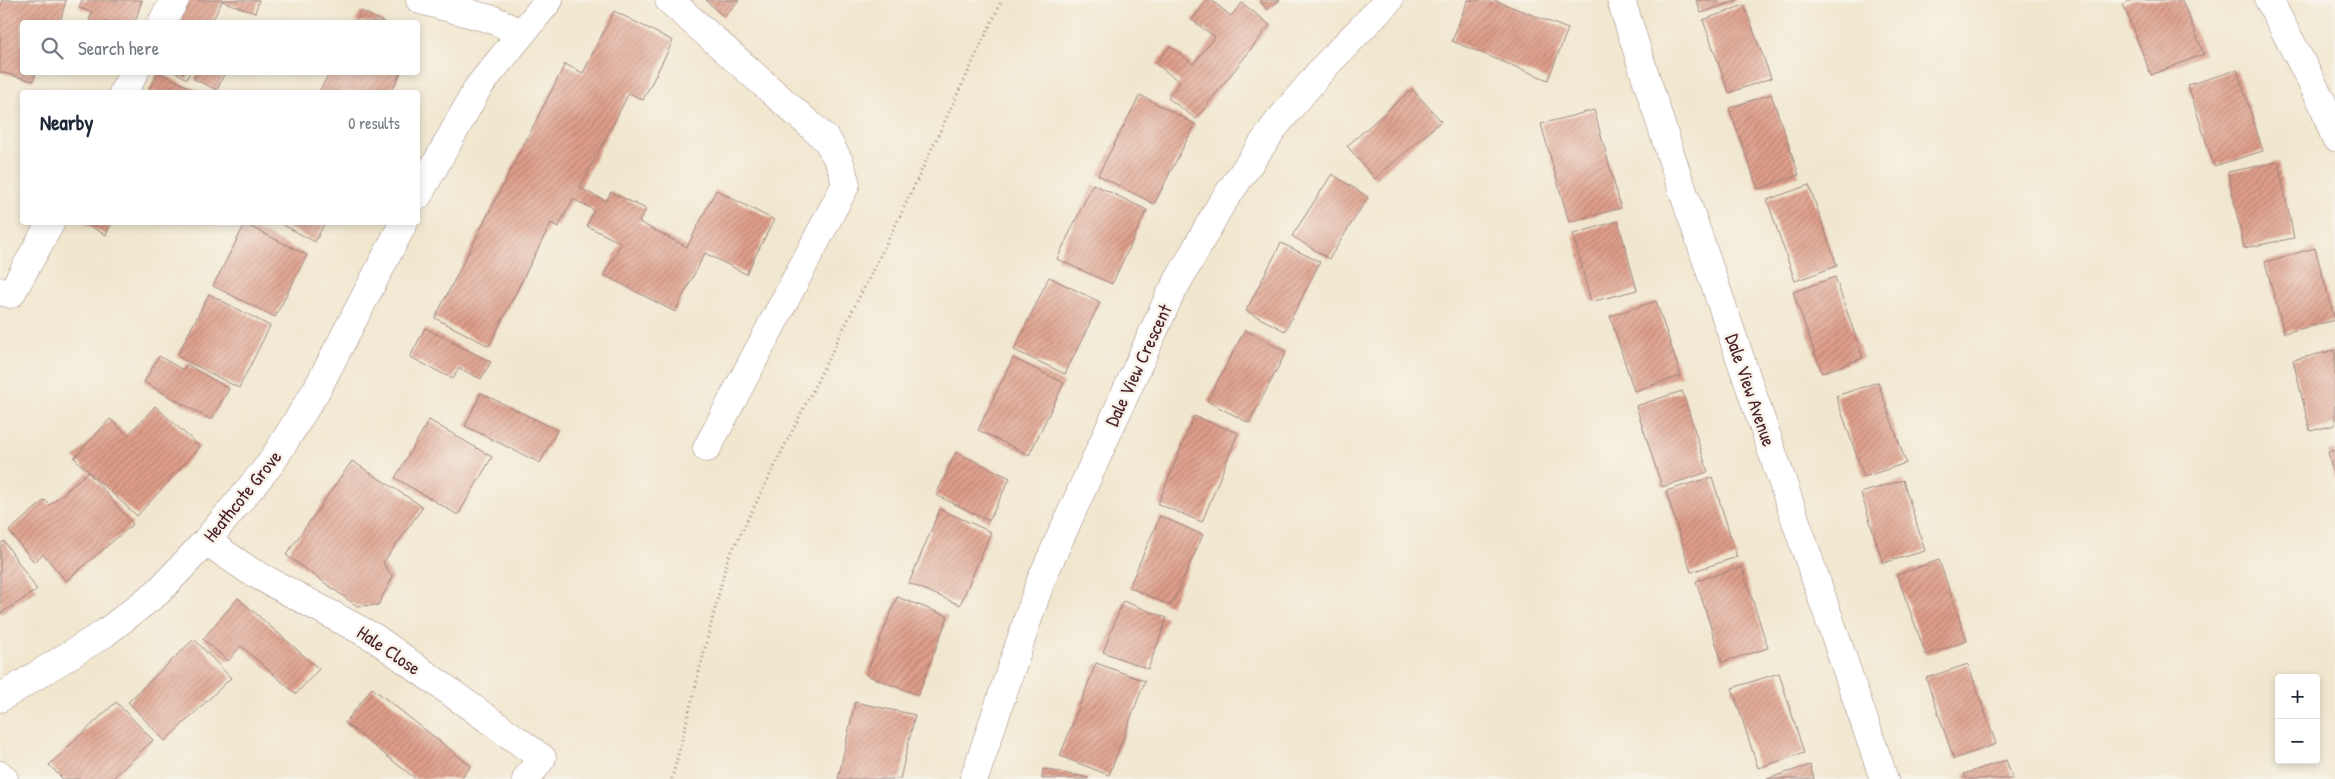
<!DOCTYPE html>
<html lang="en">
<head>
<meta charset="utf-8">
<style>
	:root { --surface:#fff; --page:#f6f6f7; --text:#1f2937; --muted:#747a83; --line:#e0e1e3 }
	body { margin:0; font-family:"Patrick Hand",sans-serif; background:var(--page); color:var(--text) }
	.controls { position:absolute; right:15px; bottom:15px; display:grid; overflow:hidden; border-radius:5px; box-shadow:0 2px 8px #0003 }
	.controls button { width:45px; height:45px; display:grid; place-items:center; padding:0; border:0; border-bottom:1px solid var(--line); background:var(--surface); color:var(--text); font:25px sans-serif }
	.list { margin:0; padding:0; list-style:none }
	h2 { display:flex; justify-content:space-between; align-items:center; height:65px; margin:0; padding:0 20px; font-size:21px }
	h2 small { font-size:16px; font-weight:400; color:var(--muted) }
	.icon { flex:none; width:28px; height:28px; fill:none; stroke:currentColor; stroke-width:2; stroke-linecap:round; stroke-linejoin:round }
	.map { position:relative; flex:none; width:2335px; height:779px; overflow:hidden }
	.search { position:absolute; background:var(--surface); box-shadow:0 2px 8px #0003; left:20px; top:20px; width:400px; height:55px; display:flex; align-items:center; gap:12px; box-sizing:border-box; padding:0 18px; border-radius:5px; color:var(--muted); font-size:19px }
	.panel { position:absolute; background:var(--surface); box-shadow:0 2px 8px #0003; left:20px; top:90px; width:400px; height:135px; border-radius:5px }
	.map>svg:first-child { display:block }
	.building { fill:url(#building-hatch) }
	.lines { fill:none; stroke-linecap:round; stroke-linejoin:round }
	.minor-casing { stroke:#9e837d; stroke-width:29 }
	.path { stroke:#9e837d; stroke-width:3; stroke-dasharray:1 4; stroke-linecap:butt }
	.minor { stroke:#fff; stroke-width:28 }
	.labels { text-anchor:middle; dominant-baseline:central; stroke-width:5; stroke-linejoin:round; paint-order:stroke }
	.street-label { font-size:19px; fill:#4a1f2b; stroke:#f7f3e8 }
</style>
</head>
<body>
<div class="map">
<svg width="2335" height="779" viewBox="0 0 2335 779">
	<defs>
		<pattern id="building-hatch" width="6" height="6" patternUnits="userSpaceOnUse" patternTransform="scale(1.25)"><rect width="6" height="6" fill="#de9e8a"/><path d="M-1 1l2-2M0 6l6-6M5 7l2-2" fill="none" stroke="#b68071"/></pattern>
	</defs>
	<rect width="100%" height="100%" fill="#f7f3e8"/>
	<filter id="ink" filterUnits="userSpaceOnUse"><feTurbulence type="fractalNoise" baseFrequency=".02" numOctaves="2"/><feDisplacementMap in="SourceGraphic" scale="10" xChannelSelector="R" yChannelSelector="G"/><feConvolveMatrix kernelMatrix="1 2 1 2 8 2 1 2 1" color-interpolation-filters="sRGB"/></filter>
	<filter id="wash" filterUnits="userSpaceOnUse"><feTurbulence type="fractalNoise" baseFrequency=".0096" numOctaves="4" result="noise"/><feDisplacementMap in="SourceGraphic" scale="20" xChannelSelector="R" yChannelSelector="G"/><feGaussianBlur stdDeviation="1.12" result="paint"/><feColorMatrix in="noise" values="0 0 0 0 0 0 0 0 0 0 0 0 0 0 0 0 0 1.4 0 .05"/><feComposite in="paint" operator="in"/></filter>
	<g filter="url(#wash)">
		<rect width="100%" height="100%" fill="#f1e7cf"/>
		<g id="blocks">
			<path class="building" d="M2,0H66L60,22H22V72H36L33,81L0,72V9Z
				M82,0H142L135,22H89L92,12L79,8Z
				M185,0H259L255,13L222,1L212,22H174Z
				M706,0H739L724,17Z
				M1207,0H1211L1231,16L1242,3L1270,25L1196,119L1168,98L1180,82L1156,64L1170,46L1193,64L1215,37L1192,20Z
				M1259,0H1280L1267,10Z
				M1468,0H1494L1568,29L1548,80L1452,41Z
				M1696,0H1738L1701,13Z
				M2132,0H2182L2204,54L2151,75L2123,4Z
				M1744,5L1771,78L1729,93L1703,20Z
				M361,11L384,22H355Z
				M614,11L673,41L643,100L629,93L580,188L606,201L611,192L646,209L639,222L687,247L716,190L774,220L746,274L705,253L675,312L604,275L621,243L587,226L594,210L573,199L558,227L551,223L489,346L435,318L565,64L583,73Z
				M2237,70L2263,151L2214,166L2188,85Z
				M158,72L199,92H148Z
				M175,72H190L187,79Z
				M197,72H225L217,90L194,79Z
				M330,72H401L391,92H319Z
				M1412,89L1441,121L1375,179L1347,146Z
				M1771,94L1799,175L1758,189L1729,108Z
				M1140,95L1195,124L1154,204L1098,175Z
				M1594,110L1621,208L1569,222L1541,124Z
				M2278,162L2294,238L2244,248L2228,172Z
				M1332,174L1368,197L1329,259L1292,236Z
				M1093,184L1147,210L1112,284L1057,259Z
				M1809,185L1837,266L1795,281L1767,200Z
				M1618,221L1637,290L1591,302L1573,234Z
				M82,222H112L106,235Z
				M278,222H325L315,242Z
				M245,224L307,255L275,317L213,286Z
				M1281,243L1320,262L1285,331L1246,311Z
				M2315,248L2335,320L2284,333L2265,262Z
				M1049,277L1100,302L1065,374L1014,350Z
				M1835,277L1863,358L1822,373L1793,292Z
				M209,294L270,326L239,388L177,356Z
				M1656,301L1681,376L1634,391L1610,316Z
				M425,328L491,362L481,379L459,368L453,379L410,357Z
				M1245,330L1286,352L1249,423L1207,401Z
				M2335,350V425L2310,431L2293,360Z
				M159,356L183,370L186,364L229,389L211,420L144,382Z
				M1013,358L1064,383L1029,455L978,430Z
				M1878,382L1906,463L1864,477L1836,396Z
				M1682,391L1708,472L1662,487L1636,406Z
				M481,393L557,430L540,463L465,426Z
				M155,406L200,447L137,516L74,458L110,419L128,435Z
				M1194,416L1238,433L1202,522L1158,504Z
				M429,420L492,457L458,515L395,478Z
				M2335,450V479H2334L2328,451Z
				M956,452L1010,478L989,521L936,495Z
				M352,461L423,507L383,563L393,577L378,605L357,606L286,555Z
				M88,472L133,524L66,581L43,554L34,562L9,531L45,500L50,505Z
				M1712,477L1737,557L1691,572L1666,491Z
				M1903,480L1925,551L1883,563L1861,493Z
				M940,509L991,532L960,605L909,583Z
				M1160,516L1203,535L1171,606L1129,587Z
				M4,541L37,590L0,614V544Z
				M1939,560L1967,641L1926,655L1897,575Z
				M1742,567L1768,648L1722,662L1696,581Z
				M897,597L948,616L918,695L866,675Z
				M238,598L319,669L296,694L241,646L228,661L203,639Z
				M1123,601L1167,618L1148,669L1103,652Z
				M194,639L231,678L165,741L128,702Z
				M1096,663L1145,681L1109,775L1060,756Z
				M1968,664L1996,744L1954,759L1926,678Z
				M1779,673L1804,753L1758,768L1732,688Z
				M372,688L471,766L460,779H416L345,723Z
				M116,702L153,740L112,779H63L49,765Z
				M855,702L915,715L900,779H838Z
				M2006,760L2013,779H1966L1964,774Z
				M1810,765L1814,779H1767Z
				M1043,769L1089,778L1088,779H1042Z"/>
		</g>
	</g>
	<g filter="url(#ink)">
		<use href="#blocks" fill-opacity="0" stroke="#9e837d" stroke-width="1"/>
		<g class="lines">
			<defs>
				<path id="minor" d="M420,0L494,20L520,33
					M669,0L827,140L840,163L846,184L707,448
					M1621,0L1673,162L1884,779
					M2269,0L2323,104L2335,137
					M162,22L175,0
					M123,92L135,72
					M418,196L479,86L549,0
					M0,291L11,294L51,222
					M206,541L250,571L375,638L542,758L526,779
					M0,698L105,633L159,591L206,541L271,463L317,389L404,222
					M0,775L4,779
					M974,779L1041,580L1169,297L1220,206L1275,126L1325,66L1389,0"/>
			</defs>
			<use href="#minor" class="minor-casing"/>
			<path class="path" d="M672,779L727,561L901,214L1002,0"/>
			<use href="#minor" class="minor"/>
		</g>
	</g>
	<g class="labels">
		<g class="street-label">
			<text transform="translate(1138 365) rotate(-65)">Dale View Crescent</text>
			<text transform="translate(1751 390) rotate(71)">Dale View Avenue</text>
			<text transform="translate(242 496) rotate(-51)">Heathcote Grove</text>
			<text transform="translate(389 650) rotate(34)">Hale Close</text>
		</g>
	</g>
</svg>
<div class="controls">
<button>+</button>
<button>−</button>
</div>
<div class="search"><svg class="icon" aria-label="search" viewBox="0 0 24 24"><circle cx="10" cy="10" r="6"/><path d="M15 15l6 6"/></svg>Search here</div>
<section class="panel">
<h2>Nearby<small>0 results</small></h2>
<ul class="list">
</ul>
</section>
</div>
</body>
</html>
